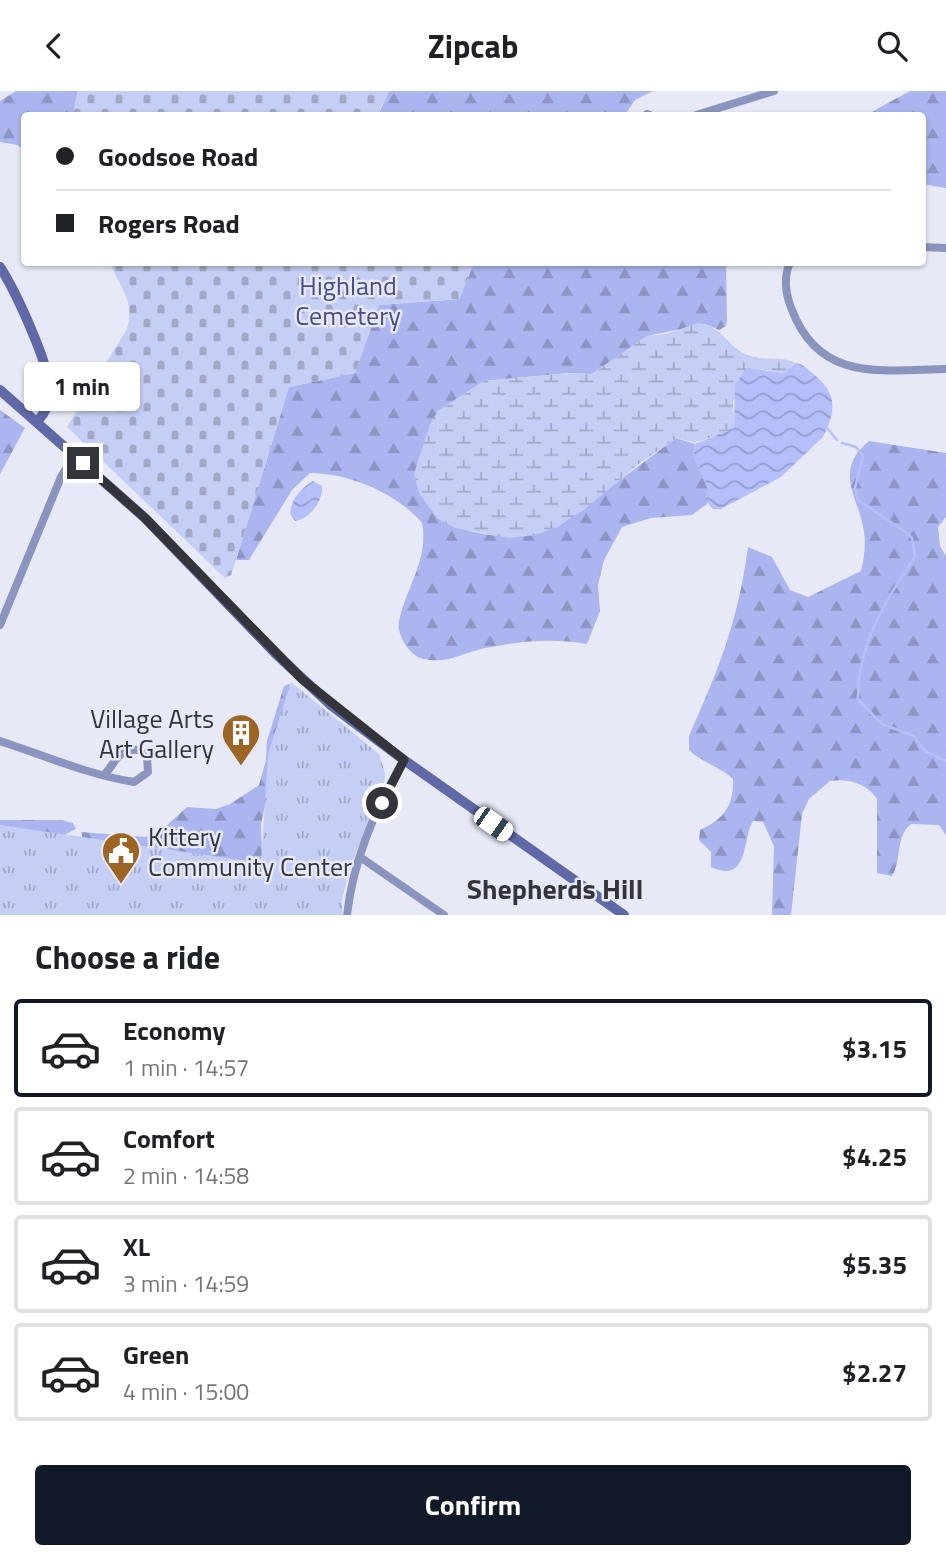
<!DOCTYPE html>
<meta charset="utf-8">
<style>
:root{--surface:#fff;--page:#f6f6f6;--text:#202124;--muted:#757577;--line:#e0e0e0;--accent:#111827}
body{margin:0;font-family:"Titillium Web",sans-serif;background:var(--page);color:var(--text);height:100vh;display:flex;flex-direction:column;font-size:26px;white-space:nowrap}
*{box-sizing:border-box;margin:0}
p{font-size:23px;color:var(--muted)}
.icon{flex:none;width:38px;height:38px;fill:none;stroke:currentColor;stroke-width:2;stroke-linecap:round;stroke-linejoin:round}
.map{position:relative;height:824px;overflow:hidden}
.side{display:flex;flex-direction:column;background:var(--surface);flex:1}
.side>*{flex:none}
.top-card{position:absolute;left:21px;top:21px;width:905px;height:154px;border-radius:7px;box-shadow:0 2px 5px #0004;display:grid;align-content:center;height:154px;padding:0 35px;background:var(--surface)}
.end{position:absolute;width:32px;height:32px;margin:-16px;border:9px solid #34353a;background:#fff;box-shadow:0 0 0 4px #fff}
.from{border-radius:50%}
.bubble{position:absolute;height:49px;border-radius:7px;background:var(--surface);box-shadow:0 2px 5px #0004;font-size:23px;font-weight:700;line-height:49px;text-align:center}
.car{position:absolute;width:21px;height:42px;margin:-21px -10px;border-radius:9px;box-shadow:0 0 5px 2px #0007;background:linear-gradient(#fff 24%,#345 0 40%,#fff 0 76%,#345 0 86%,#fff 0)}
.top-card b{display:flex;align-items:center;gap:24px;height:66px;font-size:26px}
.top-card b+b{border-top:2px solid var(--line)}
.top-card i{width:18px;height:18px;background:var(--text)}
ul{padding:0;list-style:none}
li{display:flex;align-items:center;gap:21px;height:98px;margin:0 14px 10px;padding:0 21px;border:4px solid var(--line);border-radius:7px}
li div{flex:1}
li b{display:block;font-size:26px}
li em{font-style:normal;font-weight:700}
li.current{border-color:var(--accent)}
li>.icon{width:63px;height:63px;stroke-width:1.5}
h2{padding:0 35px;font-size:32px;line-height:84px}
.cta{display:flex;gap:14px;margin-top:auto;padding:14px 35px}
.cta a{flex:1;height:80px;border-radius:7px;background:var(--accent);color:#fff;font-size:28px;font-weight:700;line-height:80px;text-align:center}
header{display:flex;justify-content:space-between;align-items:center;height:91px;padding:0 35px;background:var(--surface);font-size:32px;font-weight:700}
.map>svg:first-child{display:block}
</style>
<header><svg class="icon" aria-label="back" viewBox="0 0 24 24"><path d="M15 5l-7 7 7 7"/></svg>Zipcab<svg class="icon" aria-label="search" viewBox="0 0 24 24"><circle cx="10" cy="10" r="6"/><path d="M15 15l6 6"/></svg></header>
<div class="map">
<svg width="946" height="824" viewBox="0 0 946 824">
<defs>
<pattern id="forest-firs" width="22" height="20" patternUnits="userSpaceOnUse" patternTransform="scale(1.75)"><rect width="22" height="20" fill="#abb6f0"/><path d="M5 1l3.5 6h-7zM16 11l3.5 6h-7z" fill="#8c95c3"/></pattern>
<pattern id="wetland-marsh" width="20" height="14" patternUnits="userSpaceOnUse" patternTransform="scale(1.75)"><rect width="20" height="14" fill="#c5cef5"/><path d="M1 5h8M5 5V1M11 12h8M15 12V8" fill="none" stroke="#a1a8c7"/></pattern>
<pattern id="cemetery-stones" width="16" height="16" patternUnits="userSpaceOnUse" patternTransform="scale(1.75)"><rect width="16" height="16" fill="#c5cef5"/><path d="M2 7V4a2 2 0 0 1 4 0v3zM10 15v-3a2 2 0 0 1 4 0v3z" fill="#a1a8c7"/></pattern>
<pattern id="park-tufts" width="24" height="20" patternUnits="userSpaceOnUse" patternTransform="scale(1.75)"><rect width="24" height="20" fill="#c5cef5"/><path d="M3 7l-1-3M5 7V3M7 7l1-3M15 17l-1-3M17 17v-4M19 17l1-3" fill="none" stroke="#a1a8c7"/></pattern>
<pattern id="water-waves" width="16" height="10" patternUnits="userSpaceOnUse" patternTransform="scale(1.75)"><rect width="16" height="10" fill="#b5c0fb"/><path d="M0 5q4-4 8 0t8 0" fill="none" stroke="#949dcc"/></pattern>
</defs>
<rect width="100%" height="100%" fill="#e7eaf6"/>
<g fill="url(#forest-firs)">
<path d="M16 0H78L73 24H24V59L17 54 0 51V10Z"/>
<path d="M389 0H653L635 9 625 24H378Z"/>
<path d="M910 0H946V97L922 93V24H866Z"/>
<path d="M474 172H726L727 229 726 235 719 239 705 233 647 245 592 283 569 282 484 290 438 320 437 427C475 447 517 451 557 436L676 347 695 353 693 364 708 397 707 413 692 424 651 427 622 436 604 469 598 494 600 520 587 553C553 547 520 550 486 557 460 562 451 573 423 568 410 565 396 544 399 530 406 497 429 468 422 432 397 402 348 382 310 382L292 399 249 469H236L289 296 355 282 379 214 459 208Z"/>
<path d="M0 319 25 337 0 383Z"/>
<path d="M869 350 946 362V426L938 436 940 455 946 465V744L939 734 911 733C895 746 902 769 892 785L877 782V708C867 692 847 687 830 690L809 708 802 723 791 824H772L774 755 763 731 753 730C742 746 750 794 711 776V761L699 749 700 739C724 728 734 715 733 688 719 675 701 671 689 659V645C719 577 738 531 748 456L772 466 790 499 808 506 861 480C864 468 866 454 864 441 859 405 832 381 869 350Z"/>
<path d="M289 593 291 594 261 733 262 764 258 775 83 748 81 741 146 746 165 736 187 716 216 718 230 713 259 694 266 669 267 650 284 595Z"/>
<path d="M0 729H61L73 732 76 738 58 747 0 824Z"/>
</g>
<path fill="url(#wetland-marsh)" d="M698 232C725 236 727 257 748 264 764 271 780 264 796 272L784 282 761 278 733 310 734 337C730 340 696 352 693 351 687 350 683 348 676 347L636 375 585 418 557 436 535 444 509 447 455 437 437 427 419 402 414 383 430 333 438 320 484 290 569 282 592 283 647 245 666 243Z"/>
<g fill="url(#cemetery-stones)">
<path d="M78 0H389L377 24H73Z"/>
<path d="M110 172H474L459 208 379 214 355 282 289 296 236 469 231 484 225 487 67 336 127 238C135 209 120 197 110 172Z"/>
</g>
<path fill="url(#park-tufts)" d="M291 591 379 663 385 682 384 693 349 779 342 809V824H0V734L261 772 268 663Z"/>
<g fill="url(#water-waves)">
<path d="M796 272C804 274 805 276 811 281 836 301 838 316 823 346L781 386 721 418H713L705 409 708 397 693 364 695 353 734 337 735 294 746 277 784 282Z"/>
<path d="M313 390 322 395C323 410 310 428 295 430L290 423C291 408 301 397 313 390Z"/>
</g>
<g fill="none" stroke-linecap="round" stroke-linejoin="round">
<g stroke="#b5c0fb" stroke-width="2.5">
<path d="M828 338 837 349"/>
<path d="M842 352 856 356 863 365 855 397 858 409 907 442 912 447 915 466C886 508 857 555 858 609L882 633 914 645 925 660 946 670"/>
</g>
<g stroke="#8b94be" stroke-width="8">
<path d="M647 23 650 24"/>
<path d="M696 24 774 0"/>
<path d="M922 156 946 157"/>
<path d="M790 172C783 186 786 205 792 219 820 292 882 279 946 278"/>
<path d="M0 534 61 386 74 364"/>
<path d="M0 650C43 664 89 684 134 691L148 681 147 666 139 659C119 656 116 671 105 683"/>
<path d="M360 766 444 824"/>
<path d="M347 824C353 770 376 716 404 669"/>
</g>
<g stroke="#5f69a7" stroke-width="10">
<path d="M0 176C15 199 51 276 50 302 50 314 44 323 37 331"/>
<path d="M0 299 145 427 276 563 332 615 404 669 624 824"/>
</g>
</g>
<g fill="none" stroke-linecap="round" stroke-linejoin="round">
<path stroke="#34353a" stroke-width="9" d="M83 372 145 427 302 588 404 669 382 712"/>
</g>
<defs>
<g id="building-pin" transform="scale(2.0125)"><path d="M0 17L-7.5 6A9.5 9.5 0 1 1 7.5 6Z" fill="#9e6422" stroke="#e7eaf6"/><path d="M-4-6H4V6H1V3H-1V6H-4ZM-2.5-4.3h1.7v1.8h-1.7ZM.8-4.3h1.7v1.8H.8ZM-2.5-1h1.7V.8h-1.7ZM.8-1h1.7V.8H.8Z" fill="#fff"/></g>
<g id="civic-pin" transform="scale(2.0125)"><path d="M0 17L-7.5 6A9.5 9.5 0 1 1 7.5 6Z" fill="#9e6422" stroke="#e7eaf6"/><path d="M-.6-6.5H3V-4.5H.6V-3L4-1V1h2V6H-6V1h2V-1L-.6-3ZM-1.2 2.5V6h2.4V2.5Z" fill="#fff"/></g>
</defs>
<g fill-rule="evenodd">
<use href="#building-pin" x="241" y="642"/>
<use href="#civic-pin" x="121" y="760"/>
</g>
<g text-anchor="middle" dominant-baseline="central" stroke-width="5" stroke-linejoin="round" paint-order="stroke">
<g font-size="26" fill="#444c92" stroke="#e7eaf6">
<text x="348" y="194">Highland<tspan x="348" dy="30">Cemetery</tspan></text>
</g>
<g font-size="26" fill="#34353a" stroke="#e7eaf6" text-anchor="end">
<text x="214" y="627">Village Arts<tspan x="214" dy="30">Art Gallery</tspan></text>
<text x="148" y="745" text-anchor="start">Kittery<tspan x="148" dy="30">Community Center</tspan></text>
</g>
<g font-size="28" font-weight="bold" fill="#34353a" stroke="#e7eaf6">
<text x="555" y="797">Shepherds Hill</text>
</g>
</g>
</svg>
<i class="end from" style="left:382px;top:712px"></i>
<i class="end" style="left:83px;top:372px"></i>
<div class="bubble" style="left:24px;top:271px;width:116px">1 min</div>
<i class="car" style="left:493px;top:733px;rotate:125deg"></i>
<div class="top-card">
<b><i class="from"></i>Goodsoe Road</b>
<b><i></i>Rogers Road</b>
</div>
</div>
<section class="side">
<h2>Choose a ride</h2>
<ul>
<li class="current"><svg class="icon" aria-label="car" viewBox="0 0 24 24"><path d="M5 17H2v-5l4-1 3-4h7l3 4 3 1v5h-3M9 17h6M6 11h13"/><circle cx="7" cy="17" r="2"/><circle cx="17" cy="17" r="2"/></svg><div><b>Economy</b><p>1 min · 14:57</p></div><em>$3.15</em></li>
<li><svg class="icon" aria-label="car" viewBox="0 0 24 24"><path d="M5 17H2v-5l4-1 3-4h7l3 4 3 1v5h-3M9 17h6M6 11h13"/><circle cx="7" cy="17" r="2"/><circle cx="17" cy="17" r="2"/></svg><div><b>Comfort</b><p>2 min · 14:58</p></div><em>$4.25</em></li>
<li><svg class="icon" aria-label="car" viewBox="0 0 24 24"><path d="M5 17H2v-5l4-1 3-4h7l3 4 3 1v5h-3M9 17h6M6 11h13"/><circle cx="7" cy="17" r="2"/><circle cx="17" cy="17" r="2"/></svg><div><b>XL</b><p>3 min · 14:59</p></div><em>$5.35</em></li>
<li><svg class="icon" aria-label="car" viewBox="0 0 24 24"><path d="M5 17H2v-5l4-1 3-4h7l3 4 3 1v5h-3M9 17h6M6 11h13"/><circle cx="7" cy="17" r="2"/><circle cx="17" cy="17" r="2"/></svg><div><b>Green</b><p>4 min · 15:00</p></div><em>$2.27</em></li>
</ul>
<div class="cta"><a>Confirm</a></div>
</section>
